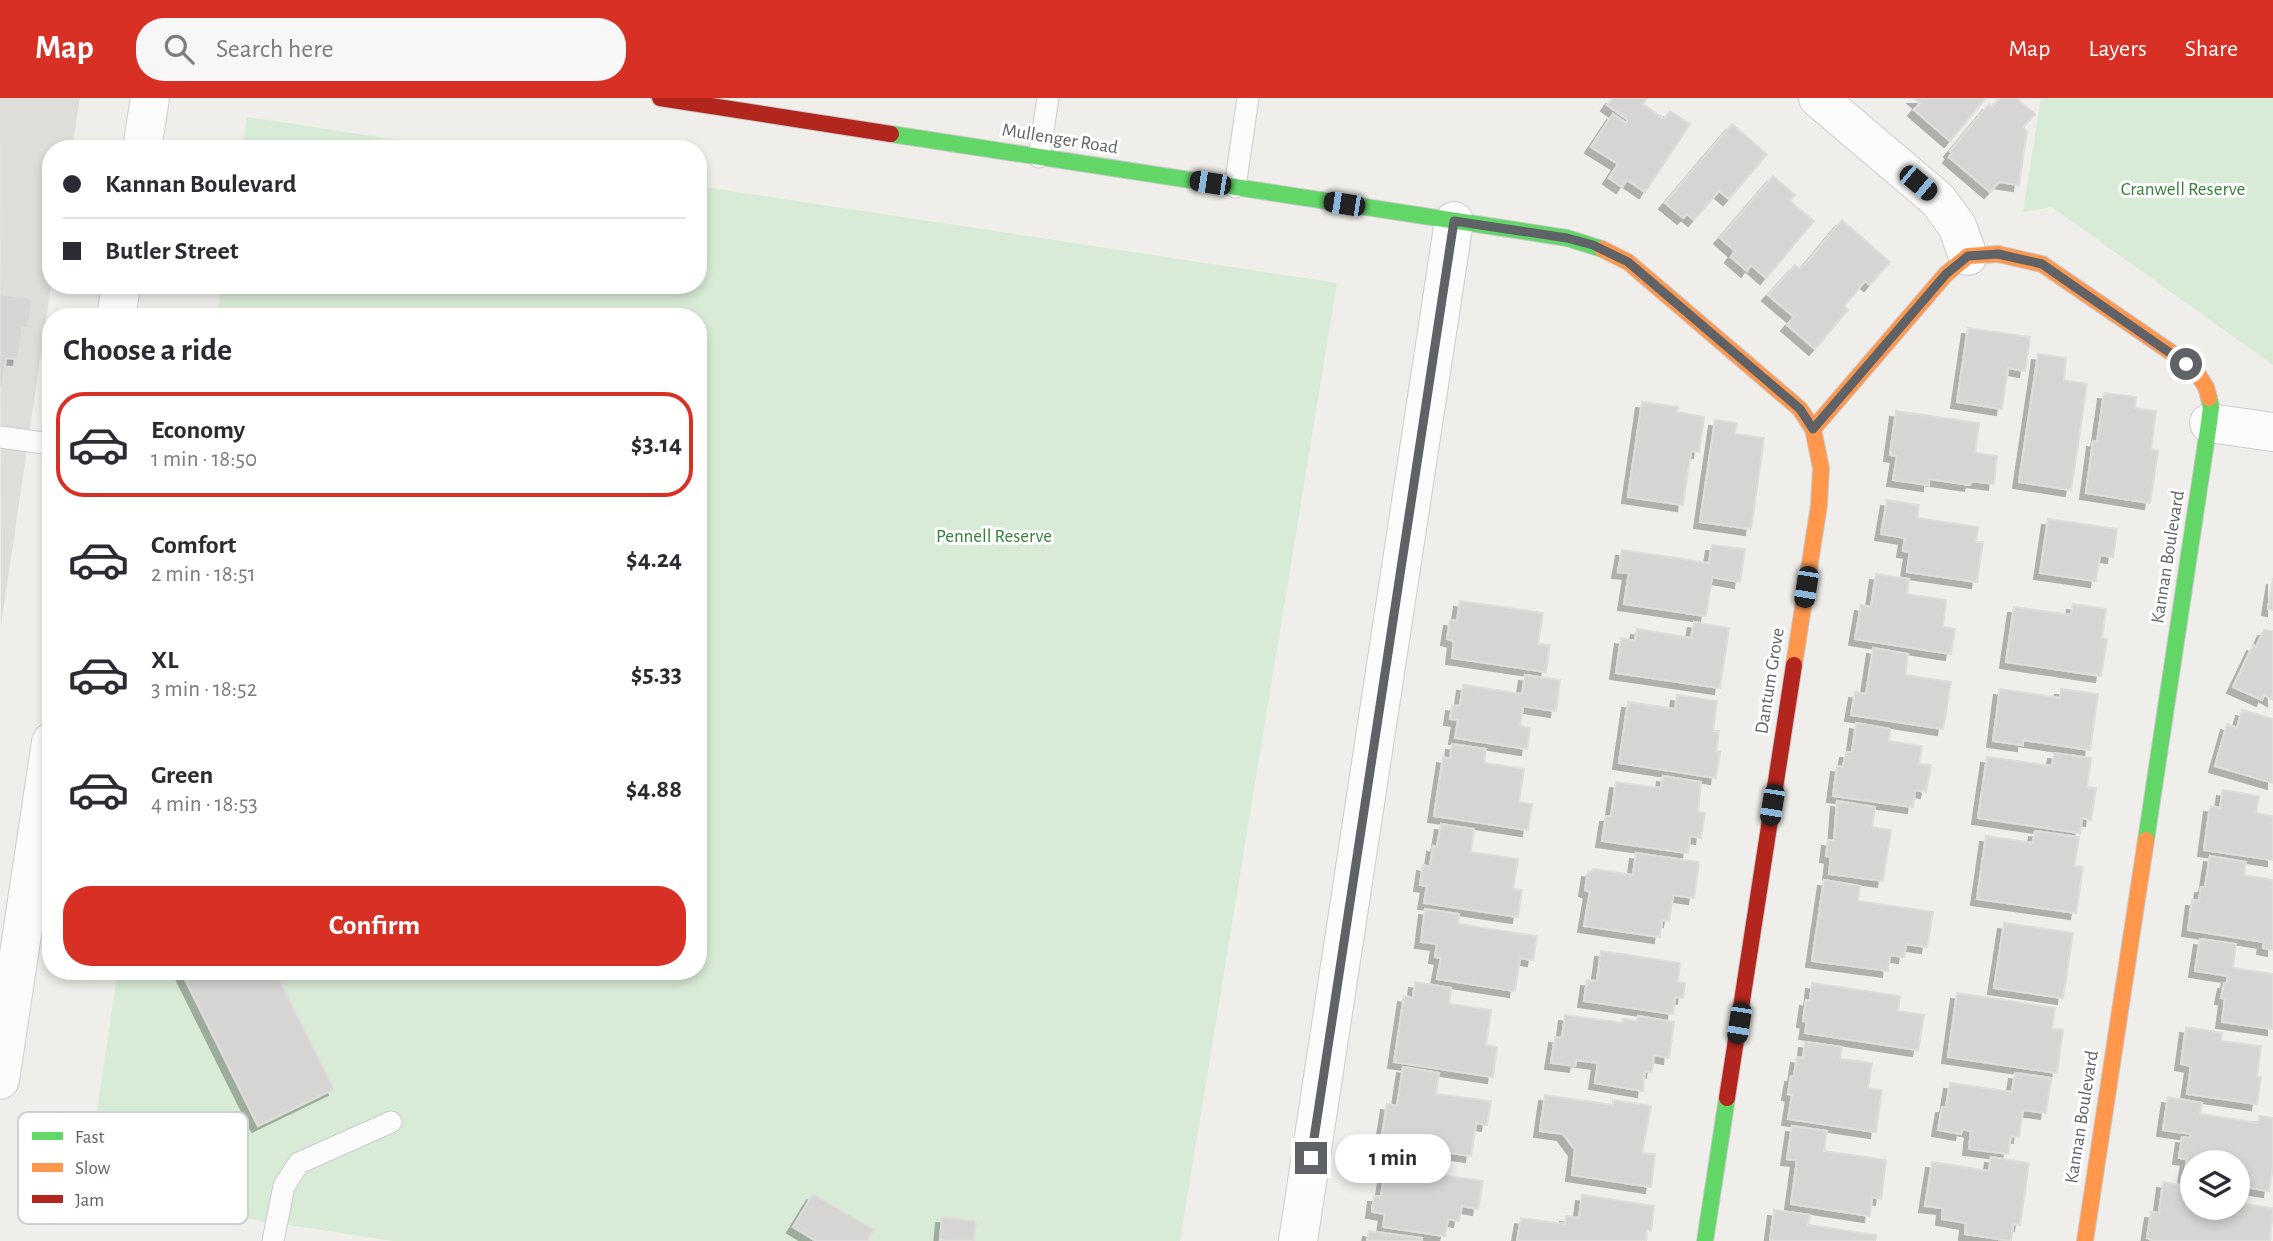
<!DOCTYPE html>
<meta charset="utf-8">
<style>
:root{--surface:#fff;--page:#f7f7f7;--text:#2b2b33;--muted:#7c7c81;--line:#e1e1e2;--accent:#d93025}
body{margin:0;font-family:"Alegreya Sans",sans-serif;background:var(--page);color:var(--text);height:100vh;display:flex;flex-direction:column;font-size:26px;white-space:nowrap}
*{box-sizing:border-box;margin:0}
p{font-size:23px;color:var(--muted)}
.icon{flex:none;width:38px;height:38px;fill:none;stroke:currentColor;stroke-width:2;stroke-linecap:round;stroke-linejoin:round}
.map{position:relative;flex:1;overflow:hidden}
.side{position:absolute;left:42px;top:210px;width:665px;height:672px;display:flex;flex-direction:column;background:var(--surface);border-radius:28px;box-shadow:0 4px 10px #0003}
.side>*{flex:none}
.guide{position:absolute;left:42px;top:42px;width:665px;height:154px;border-radius:28px;box-shadow:0 4px 10px #0003;display:grid;align-content:center;height:154px;padding:0 21px;background:var(--surface)}
.tools{position:absolute;left:2180px;top:1052px;display:grid;gap:14px}
.tools a{display:grid;place-items:center;width:70px;height:70px;border-radius:50%;background:var(--surface);box-shadow:0 4px 10px #0003;font-size:35px}
.end{position:absolute;width:32px;height:32px;margin:-16px;border:9px solid #5f6368;background:#fff;box-shadow:0 0 0 4px #fff}
.from{border-radius:50%}
.bubble{position:absolute;height:49px;border-radius:24px;background:var(--surface);box-shadow:0 4px 10px #0003;font-size:23px;font-weight:700;line-height:49px;text-align:center}
.car{position:absolute;width:21px;height:42px;margin:-21px -10px;border-radius:9px;box-shadow:0 0 5px 2px #0007;background:linear-gradient(#222 24%,#8ab4d8 0 40%,#222 0 76%,#8ab4d8 0 86%,#222 0)}
.guide b{display:flex;align-items:center;gap:24px;height:66px;font-size:26px}
.guide b+b{border-top:2px solid var(--line)}
.guide i{width:18px;height:18px;background:var(--text)}
ul{padding:0;list-style:none}
li{display:flex;align-items:center;gap:21px;height:105px;margin:0 14px 10px;padding:0 7px;border:4px solid transparent;border-radius:28px}
li div{flex:1}
li b{display:block;font-size:26px}
li em{font-style:normal;font-weight:700}
li.selected{border-color:var(--accent)}
li>.icon{width:63px;height:63px;stroke-width:1.5}
h2{padding:0 21px;font-size:32px;line-height:84px}
.button{display:flex;gap:14px;margin-top:auto;padding:14px 21px}
.button a{flex:1;height:80px;border-radius:28px;background:var(--accent);color:#fff;font-size:28px;font-weight:700;line-height:80px;text-align:center}
header{display:flex;align-items:center;gap:42px;box-sizing:border-box;height:98px;padding:0 35px;background:var(--accent);color:#fff}
header strong{font-size:33px}
nav{display:flex;gap:38px;margin-inline-start:auto;font-size:24px}
.search{width:490px;height:63px;background:var(--page);display:flex;align-items:center;gap:18px;box-sizing:border-box;padding:0 24px;border-radius:28px;color:var(--muted);font-size:26px}
.map>svg:first-child{display:block}
</style>
<header>
<strong>Map</strong>
<div class="search"><svg class="icon" aria-label="search" viewBox="0 0 24 24"><circle cx="10" cy="10" r="6"/><path d="M15 15l6 6"/></svg>Search here</div>
<nav><a>Map</a><a>Layers</a><a>Share</a></nav>
</header>
<div class="map">
<svg width="2273" height="1143" viewBox="0 0 2273 1143">
<defs>
<filter id="shadow"><feDropShadow dx="-6" dy="6" stdDeviation="0" flood-color="#0004"/></filter>
</defs>
<rect width="100%" height="100%" fill="#efeeea"/>
<path fill="#dfddda" d="M0 0H80L72 51H51V187L1 528Z"/>
<g fill="#d8ebd6">
<path d="M2041 0H2273V267L2052 109 2023 114Z"/>
<path d="M247 19 457 51H242Z"/>
<path d="M698 88 1337 185 1180 1143H393L104 1099 88 1070 118 873H698V219H217L221 187H698Z"/>
</g>
<g fill="#d6d5d3" stroke="#deddd9" stroke-width="2" filter="url(#shadow)">
<path d="M1612 0H1647L1643 6 1664 21 1670 13 1690 26 1645 94 1627 82 1622 89 1609 80 1618 66 1591 49 1613 16 1626 25 1628 22 1607 7Z"/>
<path d="M1914 0H1986L1950 43 1914 12 1920 5Z"/>
<path d="M2000 0H2016L2035 16 2023 29 2027 33 2019 87 1999 84 1990 94 1949 59 1952 55 1950 53 1989 6 1992 9Z"/>
<path d="M1732 26 1767 56 1729 101 1719 93 1694 122 1687 116 1683 120 1665 105Z"/>
<path d="M1773 78 1795 97 1790 103 1814 123 1766 180 1751 167 1747 173 1731 159 1735 153 1720 140Z"/>
<path d="M1842 122 1890 164 1870 187 1865 183 1844 208 1848 212 1815 251 1787 227 1794 219 1768 197 1795 167 1801 171Z"/>
<path d="M0 196 33 201 28 230H23L18 261 6 260 2 287H0Z"/>
<path d="M1968 230 2030 239 2025 273 2008 270 2002 311 1957 304Z"/>
<path d="M2038 256 2066 260 2064 282 2087 286 2071 392 2019 384Z"/>
<path d="M2104 295 2136 299 2135 310 2156 313 2151 351 2158 353 2150 405 2086 395 2093 343 2097 344Z"/>
<path d="M1642 304 1678 309 1677 314 1704 319 1699 354 1691 353 1683 407 1628 399Z"/>
<path d="M1896 313 1979 325 1975 355 1997 358 1994 386 1971 383 1970 387 1929 381V387L1893 382 1897 358 1890 357Z"/>
<path d="M1715 322 1737 325 1735 336 1764 340 1751 431 1700 424Z"/>
<path d="M1887 402 1919 407 1917 420 1978 429 1976 444H1983L1977 484 1907 474 1910 454 1903 453 1905 440 1881 436Z"/>
<path d="M2048 421 2117 431 2113 459 2100 457 2096 483 2040 475Z"/>
<path d="M1712 447 1745 451 1740 484 1712 479 1706 518 1624 506 1629 475 1618 474 1622 452 1709 465Z"/>
<path d="M1876 476 1909 481 1907 496 1946 502 1943 529 1955 531 1951 556 1855 541 1861 507 1871 509Z"/>
<path d="M2273 480V512L2268 511Z"/>
<path d="M1460 503 1543 515 1538 546 1550 547 1546 574 1452 560 1454 543 1447 541 1450 522 1457 523Z"/>
<path d="M2073 506 2106 511 2102 540 2107 541 2101 578 2006 564 2014 509 2071 517Z"/>
<path d="M1694 524 1729 530 1720 590 1616 575 1621 540 1635 543 1637 531 1691 540Z"/>
<path d="M2264 532 2273 533V602L2264 597 2262 602 2233 589 2253 547 2256 549Z"/>
<path d="M1873 550 1908 556 1905 577 1951 584 1943 631 1851 617 1855 594 1866 596Z"/>
<path d="M1525 577 1560 582 1556 613 1523 608 1520 628 1530 630 1527 651 1455 640 1458 622 1450 621 1452 607 1460 608 1463 587 1522 596Z"/>
<path d="M2000 591 2060 600 2061 591 2098 596 2090 652 2023 642V647L1993 643Z"/>
<path d="M1677 597 1717 603 1713 633H1719L1716 653 1720 654 1716 680 1619 665 1628 604 1675 611Z"/>
<path d="M2242 612 2273 621V685L2215 668 2227 626 2237 630Z"/>
<path d="M1856 625 1890 631 1889 643 1922 648 1919 666 1931 667 1926 694 1915 692 1913 709 1833 698 1837 668 1843 669 1846 654H1852Z"/>
<path d="M1452 646 1486 651 1484 665 1524 671 1519 704 1532 706 1528 732 1434 718 1443 659 1450 661Z"/>
<path d="M2054 655 2091 660 2087 689 2096 690 2091 722 2082 720 2080 735 1978 720 1987 659 2052 668Z"/>
<path d="M1663 678 1701 684 1698 714 1705 715 1701 740 1690 738 1688 755 1602 743 1606 718H1611L1616 684 1661 690Z"/>
<path d="M2223 692 2259 698 2256 715 2273 718V762L2204 752 2210 708 2220 710Z"/>
<path d="M1837 703 1875 709 1872 729 1891 732 1883 783 1829 776 1831 759 1826 758 1828 742 1834 743Z"/>
<path d="M1441 726 1474 731 1471 754 1518 761 1513 791 1522 792 1518 819 1424 805 1427 788 1420 787 1423 767 1430 769 1433 748 1437 749Z"/>
<path d="M2035 733 2079 739 2074 768 2083 769 2076 815 1977 801 1986 738 2033 745Z"/>
<path d="M1636 755 1699 764 1694 800 1673 797 1669 823 1662 822 1660 839 1584 828 1590 794 1585 792 1588 773 1592 774 1593 771 1633 777Z"/>
<path d="M2210 758 2246 764 2244 777 2273 782V852L2263 850 2264 844 2188 832 2192 802 2199 803 2201 789H2205Z"/>
<path d="M1824 782 1860 788 1858 803 1933 814 1927 849 1906 846 1904 859 1890 857 1888 873 1812 863Z"/>
<path d="M1425 811 1459 816 1458 826 1537 838 1533 862 1520 860 1515 893 1437 881 1441 860 1435 859 1437 846 1421 844Z"/>
<path d="M2004 825 2073 835 2063 900 1994 890Z"/>
<path d="M2200 841 2236 846 2233 870 2273 876V931L2222 924 2225 901 2221 900 2224 885H2227L2228 878 2195 873Z"/>
<path d="M1601 853 1680 865 1678 884 1685 885 1683 900 1675 899 1673 916 1584 903 1587 882 1597 883Z"/>
<path d="M181 873H275L334 991 258 1028Z"/>
<path d="M1415 884 1451 890 1449 906 1491 912 1486 947 1497 949 1493 979 1394 964 1404 898 1413 900Z"/>
<path d="M1812 885 1900 898 1898 913 1924 917 1918 952 1805 935 1807 924 1803 923 1806 902 1810 903Z"/>
<path d="M1957 895 2055 910 2052 931 2063 932 2057 975 1948 959Z"/>
<path d="M1565 917 1623 925V921L1637 923 1638 918 1674 924 1669 960 1654 957 1652 974 1645 973 1643 993 1595 985 1598 965 1576 962 1575 968 1551 965 1555 939 1562 940Z"/>
<path d="M2186 929 2222 935 2221 943 2261 948 2257 978 2261 979 2257 1006 2187 996 2191 968 2181 966Z"/>
<path d="M1805 944 1842 949 1840 961 1872 965 1868 990 1882 992 1876 1034 1788 1021 1792 997 1788 996 1791 978H1794L1797 959 1803 960Z"/>
<path d="M1403 969 1439 975 1436 996 1491 1003 1487 1027 1476 1025 1471 1058 1381 1044 1387 1006 1397 1008Z"/>
<path d="M2015 975 2051 980 2046 1015 2023 1012 2019 1039 2011 1038 2008 1056 1969 1051 1971 1033 1962 1031 1961 1036 1938 1032 1942 1009H1946L1950 985 2012 994Z"/>
<path d="M1545 997 1613 1007V1002L1651 1008 1642 1055 1655 1056 1651 1089 1572 1077 1575 1052 1563 1036 1540 1033Z"/>
<path d="M2168 999 2202 1005 2200 1016 2258 1025 2259 1018 2273 1020V1069L2269 1093 2238 1088V1064H2193V1082L2184 1080 2187 1061 2179 1060 2182 1039 2190 1040 2191 1036 2163 1032Z"/>
<path d="M1792 1028 1827 1033 1824 1053 1886 1062 1881 1101 1872 1099 1870 1118 1791 1106 1797 1062 1787 1061Z"/>
<path d="M1388 1054 1424 1059 1422 1074 1483 1083 1478 1111 1462 1108 1459 1123 1448 1121 1445 1138 1383 1129 1385 1116 1372 1114 1374 1098H1381Z"/>
<path d="M1991 1059 2029 1065 2020 1127 2013 1126 2011 1143 1965 1136 1966 1125 1942 1121 1943 1110 1925 1108 1932 1064 1989 1073Z"/>
<path d="M2163 1084 2193 1089V1110H2238V1105L2273 1110 2270 1143H2154L2147 1140 2151 1114 2159 1115Z"/>
<path d="M813 1096 874 1132 867 1143H816L793 1129Z"/>
<path d="M1582 1097 1654 1108 1651 1133 1647 1132 1646 1143H1517L1521 1120 1565 1126 1566 1118 1579 1120Z"/>
<path d="M1774 1112 1810 1117 1808 1127 1876 1137 1875 1143H1770Z"/>
<path d="M942 1119 976 1123 974 1143 940 1142Z"/>
<path d="M1369 1133 1422 1140 1421 1143H1367Z"/>
</g>
<g fill="none" stroke-linecap="round" stroke-linejoin="round">
<g stroke="#cbcccc" stroke-width="23">
<g id="lane">
<path d="M1039 59 1048 0"/>
<path d="M1235 89 1248 0"/>
<path d="M0 339 51 346"/>
<path d="M273 1143 284 1088 299 1065 391 1024"/>
</g>
</g>
<g stroke="#cbcccc" stroke-width="40">
<g id="street">
<path d="M1818 0 1938 102 1957 128 1968 158"/>
<path d="M142 51 150 0"/>
<path d="M116 219 121 187"/>
<path d="M2209 325 2273 334"/>
<path d="M0 982 51 644"/>
<path d="M1298 1143 1454 123"/>
</g>
</g>
<g stroke="#cacacb" stroke-width="18">
<g id="fast">
<path d="M891 36 1567 140 1602 151"/>
<path d="M2146 742 2209 325 2211 309 2209 300"/>
<path d="M1705 1143 1727 1000"/>
</g>
</g>
<g stroke="#cacacb" stroke-width="18">
<g id="slow">
<path d="M1602 151 1628 164 1800 311 1813 331 1821 370 1819 407 1794 567"/>
<path d="M1813 331 1946 176 1968 158 1998 156 2042 166 2175 257 2197 275 2206 289 2209 300"/>
<path d="M2085 1143 2146 742"/>
</g>
</g>
<g stroke="#cacacb" stroke-width="18">
<g id="jam">
<path d="M660 0 891 36"/>
<path d="M1727 1000 1794 567"/>
</g>
</g>
<use href="#lane" stroke="#fdfcfc" stroke-width="21"/>
<use href="#street" stroke="#fdfcfc" stroke-width="38"/>
<use href="#fast" stroke="#63d668" stroke-width="16"/>
<use href="#slow" stroke="#ff974d" stroke-width="16"/>
<use href="#jam" stroke="#b3261e" stroke-width="16"/>
</g>
<g fill="none" stroke-linecap="round" stroke-linejoin="round">
<path stroke="#5f6368" stroke-width="9" d="M1311 1060 1454 123 1567 140 1593 147 1628 164 1800 311 1813 331 1946 176 1968 158 1998 156 2042 166 2186 266"/>
</g>
<g text-anchor="middle" dominant-baseline="central" stroke-width="6" stroke-linejoin="round" paint-order="stroke">
<g font-size="19" fill="#5f6368" stroke="#fff">
<text transform="translate(1060 41) rotate(9)">Mullenger Road</text>
<text transform="translate(2168 459) rotate(-81)">Kannan Boulevard</text>
<text transform="translate(1770 583) rotate(-81)">Dantum Grove</text>
<text transform="translate(2082 1019) rotate(-81)">Kannan Boulevard</text>
</g>
<g font-size="19" fill="#348238" stroke="#fff">
<text x="2183" y="91">Cranwell Reserve</text>
<text x="994" y="438">Pennell Reserve</text>
</g>
</g>
<rect x="18" y="1014" width="230" height="112" rx="10" fill="#fff" stroke="#cfd0d2" stroke-width="2"/>
<rect x="32" y="1034" width="31" height="8" fill="#63d668"/>
<rect x="32" y="1065" width="31" height="9" fill="#ff974d"/>
<rect x="32" y="1097" width="31" height="8" fill="#b3261e"/>
<g font-size="19" fill="#5f6368">
<text x="75" y="1045">Fast</text>
<text x="75" y="1076">Slow</text>
<text x="75" y="1108">Jam</text>
</g>
</svg>
<div class="tools">
<a><svg class="icon" aria-label="layers" viewBox="0 0 24 24"><path d="M12 4l9 5-9 5-9-5zM3 14l9 5 9-5"/></svg></a>
</div>
<i class="end from" style="left:2186px;top:266px"></i>
<i class="end" style="left:1311px;top:1060px"></i>
<div class="bubble" style="left:1335px;top:1036px;width:116px">1 min</div>
<i class="car" style="left:1210px;top:85px;rotate:279deg"></i>
<i class="car" style="left:1918px;top:85px;rotate:130deg"></i>
<i class="car" style="left:1344px;top:106px;rotate:279deg"></i>
<i class="car" style="left:1806px;top:489px;rotate:189deg"></i>
<i class="car" style="left:1772px;top:707px;rotate:189deg"></i>
<i class="car" style="left:1739px;top:925px;rotate:189deg"></i>
<div class="guide">
<b><i class="from"></i>Kannan Boulevard</b>
<b><i></i>Butler Street</b>
</div>
<section class="side">
<h2>Choose a ride</h2>
<ul>
<li class="selected"><svg class="icon" aria-label="car" viewBox="0 0 24 24"><path d="M5 17H2v-5l4-1 3-4h7l3 4 3 1v5h-3M9 17h6M6 11h13"/><circle cx="7" cy="17" r="2"/><circle cx="17" cy="17" r="2"/></svg><div><b>Economy</b><p>1 min · 18:50</p></div><em>$3.14</em></li>
<li><svg class="icon" aria-label="car" viewBox="0 0 24 24"><path d="M5 17H2v-5l4-1 3-4h7l3 4 3 1v5h-3M9 17h6M6 11h13"/><circle cx="7" cy="17" r="2"/><circle cx="17" cy="17" r="2"/></svg><div><b>Comfort</b><p>2 min · 18:51</p></div><em>$4.24</em></li>
<li><svg class="icon" aria-label="car" viewBox="0 0 24 24"><path d="M5 17H2v-5l4-1 3-4h7l3 4 3 1v5h-3M9 17h6M6 11h13"/><circle cx="7" cy="17" r="2"/><circle cx="17" cy="17" r="2"/></svg><div><b>XL</b><p>3 min · 18:52</p></div><em>$5.33</em></li>
<li><svg class="icon" aria-label="car" viewBox="0 0 24 24"><path d="M5 17H2v-5l4-1 3-4h7l3 4 3 1v5h-3M9 17h6M6 11h13"/><circle cx="7" cy="17" r="2"/><circle cx="17" cy="17" r="2"/></svg><div><b>Green</b><p>4 min · 18:53</p></div><em>$4.88</em></li>
</ul>
<div class="button"><a>Confirm</a></div>
</section>
</div>
